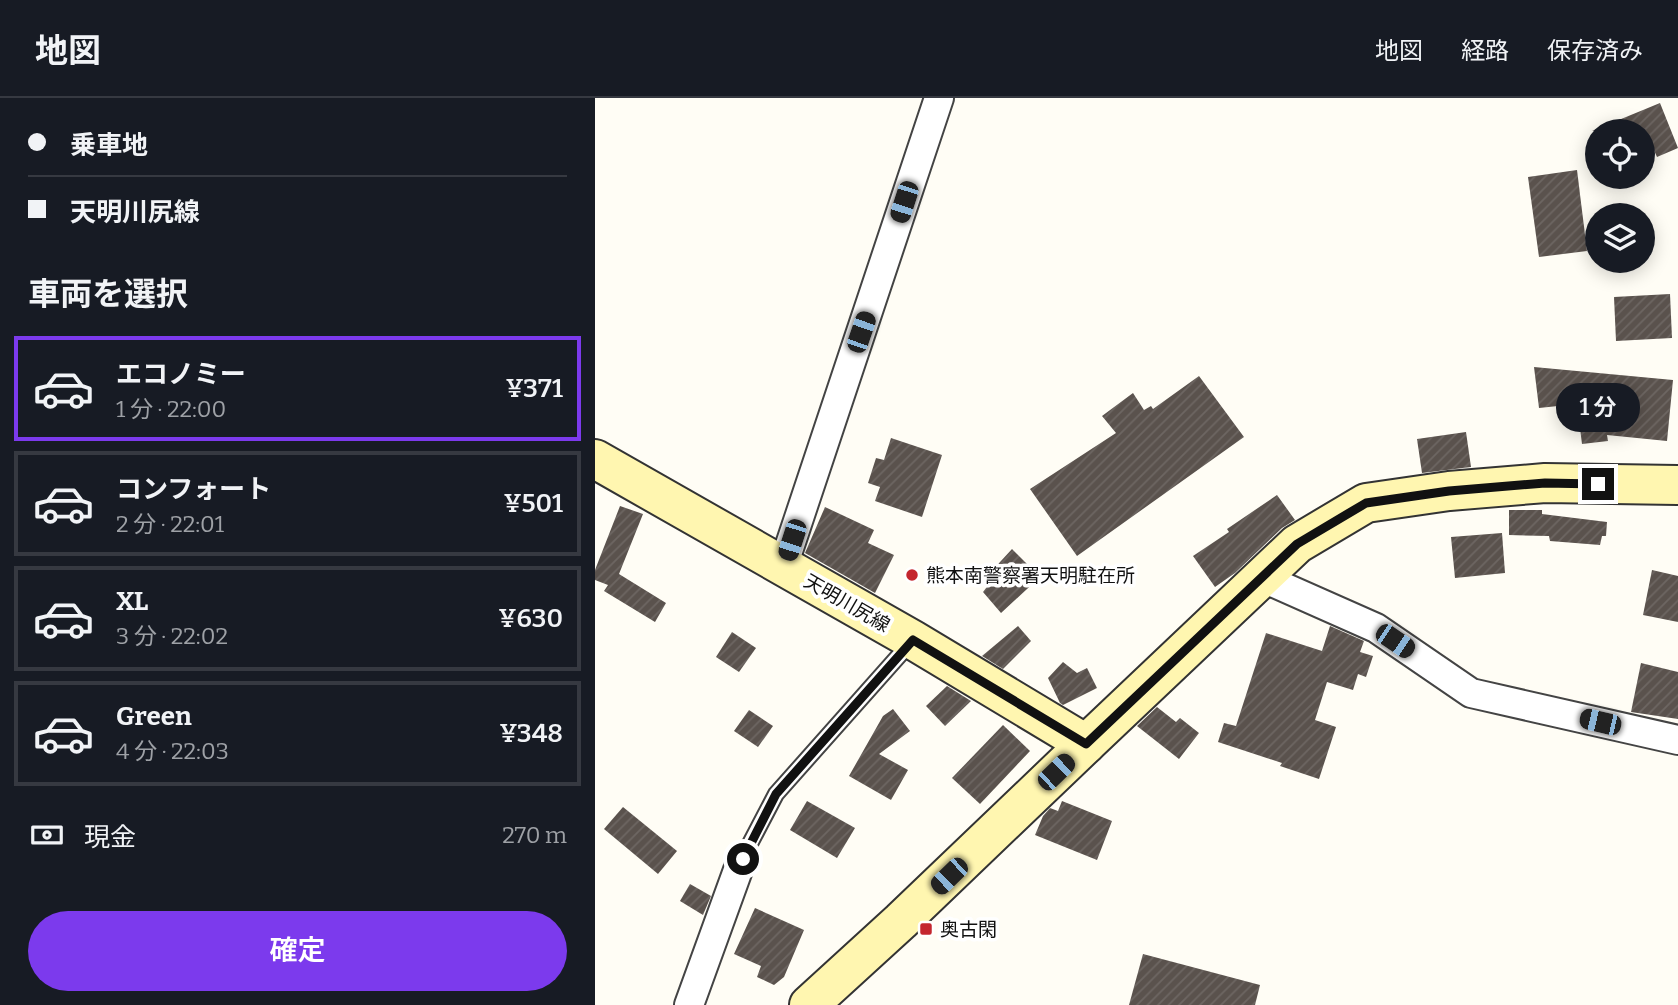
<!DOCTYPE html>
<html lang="ja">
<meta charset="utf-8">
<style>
:root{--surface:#171b24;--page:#20242c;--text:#f1f3f6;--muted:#9ea1a6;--line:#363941;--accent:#7c3aed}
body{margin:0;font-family:Bitter,"Noto Sans JP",serif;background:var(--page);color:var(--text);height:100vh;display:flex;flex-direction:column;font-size:26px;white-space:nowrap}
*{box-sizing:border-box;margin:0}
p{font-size:23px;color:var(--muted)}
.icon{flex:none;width:38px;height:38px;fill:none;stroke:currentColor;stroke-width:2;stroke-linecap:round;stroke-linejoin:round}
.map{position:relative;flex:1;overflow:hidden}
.side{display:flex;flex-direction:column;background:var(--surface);width:595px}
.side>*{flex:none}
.top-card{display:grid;align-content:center;height:154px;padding:0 28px;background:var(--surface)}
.controls{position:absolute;left:990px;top:21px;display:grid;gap:14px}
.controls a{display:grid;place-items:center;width:70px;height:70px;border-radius:50%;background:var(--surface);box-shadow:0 4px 18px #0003;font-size:35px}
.end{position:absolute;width:32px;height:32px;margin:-16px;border:9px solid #111;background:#fff;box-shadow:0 0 0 4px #fff}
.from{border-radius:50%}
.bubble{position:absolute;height:49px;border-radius:24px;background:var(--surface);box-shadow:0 4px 18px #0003;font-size:23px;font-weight:600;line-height:49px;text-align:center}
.car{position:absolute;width:21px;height:42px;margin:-21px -10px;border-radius:9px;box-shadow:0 0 5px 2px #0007;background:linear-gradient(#222 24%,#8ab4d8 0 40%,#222 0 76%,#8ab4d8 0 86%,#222 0)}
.top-card b{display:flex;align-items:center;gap:24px;height:66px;font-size:26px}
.top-card b+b{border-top:2px solid var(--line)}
.top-card i{width:18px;height:18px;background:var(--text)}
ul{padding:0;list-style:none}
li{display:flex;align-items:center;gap:21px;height:105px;margin:0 14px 10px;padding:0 14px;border:4px solid var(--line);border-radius:0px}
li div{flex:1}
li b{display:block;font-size:26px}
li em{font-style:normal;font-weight:600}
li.current{border-color:var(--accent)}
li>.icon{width:63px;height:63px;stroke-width:1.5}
h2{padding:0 28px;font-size:32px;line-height:84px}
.pay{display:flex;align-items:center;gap:18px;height:77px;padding:0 28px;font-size:26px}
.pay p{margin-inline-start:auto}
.action{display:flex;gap:14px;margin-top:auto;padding:14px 28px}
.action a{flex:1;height:80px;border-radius:42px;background:var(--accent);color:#fff;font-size:28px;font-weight:600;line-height:80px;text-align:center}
header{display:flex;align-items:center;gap:42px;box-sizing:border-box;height:98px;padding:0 35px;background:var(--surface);border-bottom:2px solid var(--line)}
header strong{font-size:33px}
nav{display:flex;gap:38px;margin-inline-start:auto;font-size:24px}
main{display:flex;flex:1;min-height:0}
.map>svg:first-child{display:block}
</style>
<header>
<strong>地図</strong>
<nav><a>地図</a><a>経路</a><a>保存済み</a></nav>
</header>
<main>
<section class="side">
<div class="top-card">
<b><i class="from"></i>乗車地</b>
<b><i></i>天明川尻線</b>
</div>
<h2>車両を選択</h2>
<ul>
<li class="current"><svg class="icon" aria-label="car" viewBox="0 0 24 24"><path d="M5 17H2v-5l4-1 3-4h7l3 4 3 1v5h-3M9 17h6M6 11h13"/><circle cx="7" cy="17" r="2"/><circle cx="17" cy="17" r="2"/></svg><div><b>エコノミー</b><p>1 分 · 22:00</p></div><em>¥371</em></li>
<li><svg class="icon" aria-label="car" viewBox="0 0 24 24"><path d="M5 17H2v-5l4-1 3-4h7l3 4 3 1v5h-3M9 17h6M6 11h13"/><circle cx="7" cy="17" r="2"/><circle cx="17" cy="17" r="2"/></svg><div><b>コンフォート</b><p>2 分 · 22:01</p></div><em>¥501</em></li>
<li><svg class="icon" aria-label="car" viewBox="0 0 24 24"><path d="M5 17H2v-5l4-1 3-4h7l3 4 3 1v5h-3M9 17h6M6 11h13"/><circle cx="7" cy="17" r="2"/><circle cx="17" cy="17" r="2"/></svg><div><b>XL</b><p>3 分 · 22:02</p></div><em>¥630</em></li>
<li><svg class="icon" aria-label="car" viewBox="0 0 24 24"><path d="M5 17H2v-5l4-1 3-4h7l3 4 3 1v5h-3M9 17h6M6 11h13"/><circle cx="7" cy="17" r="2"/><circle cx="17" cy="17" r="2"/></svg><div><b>Green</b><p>4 分 · 22:03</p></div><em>¥348</em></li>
</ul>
<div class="pay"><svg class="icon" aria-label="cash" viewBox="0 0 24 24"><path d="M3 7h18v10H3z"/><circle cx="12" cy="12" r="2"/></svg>現金<p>270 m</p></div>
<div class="action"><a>確定</a></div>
</section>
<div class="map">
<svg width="1083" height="907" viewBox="0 0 1083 907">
<defs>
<pattern id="building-hatch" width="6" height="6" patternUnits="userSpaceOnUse" patternTransform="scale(1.75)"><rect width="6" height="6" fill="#5a524d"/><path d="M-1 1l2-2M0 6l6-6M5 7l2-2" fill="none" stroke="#6d6662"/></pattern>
</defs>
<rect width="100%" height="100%" fill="#fffdf5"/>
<g fill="url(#building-hatch)">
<path d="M1065 5 1083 50 1062 59 1054 41 1048 43V33H997Z"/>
<path d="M982 72 992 153 944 159 933 79Z"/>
<path d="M1075 196 1077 240 1021 243 1019 199Z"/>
<path d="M939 269 1078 282 1072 343 1012 337 1013 343 987 346 982 306 944 310Z"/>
<path d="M604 278 649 339 482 458 435 391 521 335 507 318 538 295 549 312 556 308 558 311Z"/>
<path d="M871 334 876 369 827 375 822 341Z"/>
<path d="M296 340 347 357 327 419 280 403 285 389 273 385 281 360 289 362Z"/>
<path d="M682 397 700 422 687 430 640 475 620 489 598 458 634 434 632 431Z"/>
<path d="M25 408 48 416 24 476 71 505 60 524 9 493 13 487 0 482V472Z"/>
<path d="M230 409 279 432 273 445 299 457 280 495 210 455Z"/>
<path d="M914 412H947V416L1012 424 1011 438H1007L1005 447 955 443 954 438 914 437Z"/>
<path d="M907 435 910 475 860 480 856 439Z"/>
<path d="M417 451 445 479 406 515 388 494 398 481 394 476Z"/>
<path d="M1057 472 1083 478V524L1048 517Z"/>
<path d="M423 528 436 543 408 571 387 558Z"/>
<path d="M735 528 769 543 765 554 778 558 771 579 763 576 758 592 732 584 720 622 741 629 724 681 685 668 687 665 623 644 629 625 641 628 671 535 727 553Z"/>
<path d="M137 534 161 550 144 574 121 559Z"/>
<path d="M468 564 482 575 492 570 502 590 468 607 465 605 453 580Z"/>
<path d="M1046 565 1083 574V621L1036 614Z"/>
<path d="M352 588 376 603 350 628 331 608Z"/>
<path d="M562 609 581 624 585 620 604 635 584 661 542 628Z"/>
<path d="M298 611 315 633 284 656 313 672 296 702 254 678 288 618Z"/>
<path d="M154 612 178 628 163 649 139 633Z"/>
<path d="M408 627 435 653 385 706 357 680Z"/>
<path d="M212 703 260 730 242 760 195 732Z"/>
<path d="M467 703 517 723 502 762 440 737 448 718 455 710 463 713Z"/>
<path d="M28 709 82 753 63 776 9 731Z"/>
<path d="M95 786 116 798 108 817 85 803Z"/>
<path d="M160 810 209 832 189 879 179 887 162 879 166 868 139 856Z"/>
<path d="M548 856 665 887 660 907H534Z"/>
</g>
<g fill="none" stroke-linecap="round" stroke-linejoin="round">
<g stroke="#444" stroke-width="18">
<path id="lane" d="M147 761 181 696 317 543"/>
</g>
<g stroke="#444" stroke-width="32">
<g id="street">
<path d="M188 468 344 0"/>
<path d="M666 479 781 530 876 595 1083 642"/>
<path d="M94 907 147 761"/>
</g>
</g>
<g stroke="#333" stroke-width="42">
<g id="secondary">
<path d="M0 361 318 542 491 646 702 446 771 405 854 393 950 385 1083 387"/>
<path d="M214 907 306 823 491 646"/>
</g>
</g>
<use href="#lane" stroke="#fff" stroke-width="14"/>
<use href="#street" stroke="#fff" stroke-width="28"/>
<use href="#secondary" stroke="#fff6b0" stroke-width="38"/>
</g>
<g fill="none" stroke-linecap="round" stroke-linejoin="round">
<path stroke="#111" stroke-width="9" d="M148 761 181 696 318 542 491 646 702 446 771 405 854 393 950 385 1003 386"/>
</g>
<g fill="#c4262e" stroke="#fff" stroke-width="2.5">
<circle cx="317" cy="477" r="7"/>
<rect x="324" y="824" width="14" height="14" rx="3.5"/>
</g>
<g text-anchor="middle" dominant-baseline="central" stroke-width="7" stroke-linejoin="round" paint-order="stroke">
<g font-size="19" fill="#111" stroke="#fff" text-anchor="start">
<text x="331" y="477">熊本南警察署天明駐在所</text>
<text x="345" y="831">奥古閑</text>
</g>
<g font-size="19" fill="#111" stroke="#fff">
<text transform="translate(252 505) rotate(30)">天明川尻線</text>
</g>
</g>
</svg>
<div class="controls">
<a><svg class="icon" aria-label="locate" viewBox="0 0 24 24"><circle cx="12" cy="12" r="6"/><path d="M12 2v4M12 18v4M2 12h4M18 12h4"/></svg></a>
<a><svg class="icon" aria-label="layers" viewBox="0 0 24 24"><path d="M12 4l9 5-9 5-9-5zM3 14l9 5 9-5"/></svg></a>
</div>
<i class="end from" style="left:148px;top:761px"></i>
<i class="end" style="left:1003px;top:386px"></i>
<div class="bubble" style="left:961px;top:285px;width:84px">1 分</div>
<i class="car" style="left:309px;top:104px;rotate:198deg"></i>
<i class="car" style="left:266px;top:234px;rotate:19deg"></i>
<i class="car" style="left:197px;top:442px;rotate:198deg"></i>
<i class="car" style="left:800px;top:543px;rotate:124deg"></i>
<i class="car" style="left:1005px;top:624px;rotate:283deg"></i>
<i class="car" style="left:461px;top:674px;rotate:46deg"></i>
<i class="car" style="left:354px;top:778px;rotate:226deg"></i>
</div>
</main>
